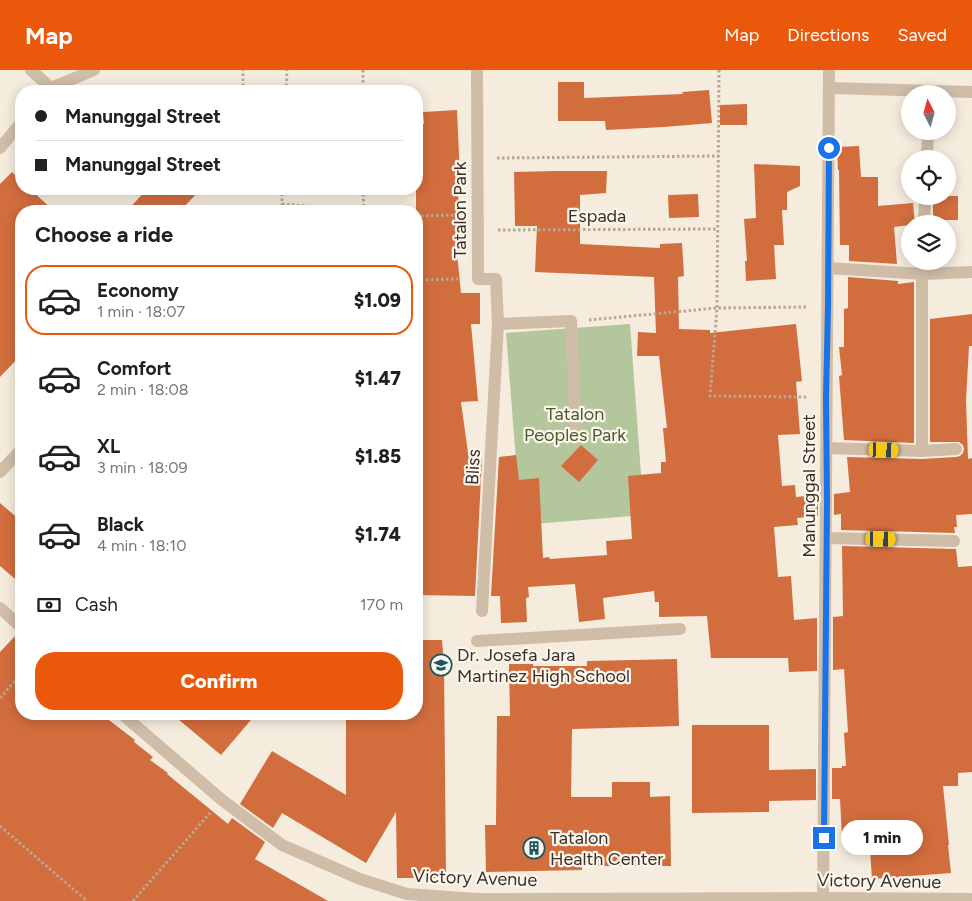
<!DOCTYPE html>
<meta charset="utf-8">
<style>
:root{--surface:#fff;--page:#f6f6f6;--text:#202124;--muted:#757577;--line:#e0e0e0;--accent:#ea580c}
body{margin:0;font-family:Figtree,sans-serif;background:var(--page);color:var(--text);height:100vh;display:flex;flex-direction:column;font-size:19px;white-space:nowrap}
*{box-sizing:border-box;margin:0}
p{font-size:16px;color:var(--muted)}
.icon{flex:none;width:28px;height:28px;fill:none;stroke:currentColor;stroke-width:2;stroke-linecap:round;stroke-linejoin:round}
.map{position:relative;flex:1;overflow:hidden}
.sheet{position:absolute;left:15px;top:135px;width:408px;height:515px;display:flex;flex-direction:column;background:var(--surface);border-radius:20px;box-shadow:0 2px 12px #0003}
.sheet>*{flex:none}
.banner{position:absolute;left:15px;top:15px;width:408px;height:110px;border-radius:20px;box-shadow:0 2px 12px #0003;display:grid;align-content:center;height:110px;padding:0 20px;background:var(--surface)}
.needle{width:32px;rotate:354deg}
.controls{position:absolute;left:901px;top:15px;display:grid;gap:10px}
.controls a{display:grid;place-items:center;width:55px;height:55px;border-radius:50%;background:var(--surface);box-shadow:0 2px 12px #0003;font-size:25px}
.end{position:absolute;width:22px;height:22px;margin:-11px;border:6px solid #1a73e8;background:#fff;box-shadow:0 0 0 2px #fff}
.from{border-radius:50%}
.bubble{position:absolute;height:35px;border-radius:18px;background:var(--surface);box-shadow:0 2px 12px #0003;font-size:16px;font-weight:800;line-height:35px;text-align:center}
.car{position:absolute;width:15px;height:30px;margin:-15px -8px;border-radius:6px;box-shadow:0 0 4px 1px #0007;background:linear-gradient(#f5c518 24%,#345 0 40%,#f5c518 0 76%,#345 0 86%,#f5c518 0)}
.banner b{display:flex;align-items:center;gap:18px;height:48px;font-size:19px}
.banner b+b{border-top:1px solid var(--line)}
.banner i{width:12px;height:12px;background:var(--text)}
ul{padding:0;list-style:none}
li{display:flex;align-items:center;gap:15px;height:70px;margin:0 10px 8px;padding:0 10px;border:2px solid transparent;border-radius:20px}
li div{flex:1}
li b{display:block;font-size:19px}
li em{font-style:normal;font-weight:800}
li.selected{border-color:var(--accent)}
li>.icon{width:45px;height:45px;stroke-width:1.5}
h2{padding:0 20px;font-size:22px;line-height:60px}
.pay{display:flex;align-items:center;gap:12px;height:55px;padding:0 20px;font-size:19px}
.pay p{margin-inline-start:auto}
.button{display:flex;gap:10px;margin-top:auto;padding:10px 20px}
.button a{flex:1;height:58px;border-radius:20px;background:var(--accent);color:#fff;font-size:20px;font-weight:800;line-height:58px;text-align:center}
header{display:flex;align-items:center;gap:30px;box-sizing:border-box;height:70px;padding:0 25px;background:var(--accent);color:#fff}
header strong{font-size:24px}
nav{display:flex;gap:28px;margin-inline-start:auto;font-size:18px}
.map>svg:first-child{display:block}
</style>
<header>
<strong>Map</strong>
<nav><a>Map</a><a>Directions</a><a>Saved</a></nav>
</header>
<div class="map">
<svg width="972" height="831" viewBox="0 0 972 831">
<rect width="100%" height="100%" fill="#f5ecdd"/>
<path fill="#b4c69b" d="M630 254 644 445 521 455 506 263Z"/>
<g fill="#d26d3e">
<path d="M558 12H584V28L683 24 682 22 709 20 712 53 664 57 606 60 605 51H558Z"/>
<path d="M747 34V55H720V35Z"/>
<path d="M457 40 460 108H457L462 183H457L461 223H480V254H471L478 331 461 332 469 390 482 389 475 526 416 525V390H418L416 349V54H424L423 42Z"/>
<path d="M859 76 861 107H878V136L913 133 915 154H910V155L894 157 897 194 849 191V175H840L839 100H838L837 77Z"/>
<path d="M754 94 800 96V116L787 122V140H782L784 175H774L776 209 746 211 745 191H747L744 149 756 148Z"/>
<path d="M556 101H607L606 123 580 125V174L660 178V174L682 173 684 206 678 207 679 259 710 260V263L796 254 802 311 796 312 800 364 778 365 782 416 795 415 796 427 818 425V446L797 448 798 455 774 457 778 507 791 506 794 550 817 548V601L789 602 788 588H711L707 546 659 547V532H655L654 521 603 528 605 549 579 552 575 514 528 517 529 527 526 528 527 552 501 553 500 526H491L499 387 516 385 519 410 539 408 543 488 549 487 550 489 607 485 606 471 632 469 628 406 661 403V392H666L663 358H667L659 286H637L638 262 656 263 654 207 535 202 537 156H515L514 102Z"/>
<path d="M12 102 21 111V119H30L54 141H21V285L0 307V114Z"/>
<path d="M147 119H201L180 141H127Z"/>
<path d="M698 124 699 147 669 148 668 125Z"/>
<rect x="933" y="126" width="25" height="24"/>
<path d="M848 207 898 211V214L914 212V373L844 370 839 306 842 305 839 277H844V239L848 238Z"/>
<path d="M972 244V276H969L966 331 968 389 972 388V444L956 445 957 457H954L955 463 841 460V444L834 445V424L850 422 847 387 922 389 956 387 960 386 963 383 964 379 963 375 959 372H930V249Z"/>
<path d="M581 375 598 390 579 412 561 396Z"/>
<path d="M0 433 21 451V514L0 496Z"/>
<path d="M842 476 956 479 958 497 972 496V702L958 703V716H943L949 775H948L951 803 872 809 869 766 842 767 840 729H832V698H842V696H846L844 663 848 662 844 599 833 600V547L843 546Z"/>
<path d="M17 564 21 565V644H101L135 670 134 672 153 687 150 690 168 703 167 704 228 754 232 748 265 772 255 789 328 831H0V582Z"/>
<path d="M416 570H442L444 595 446 808H397L396 742 366 793 282 743 273 758 240 734 272 681 346 725V644H416Z"/>
<path d="M677 589 679 656 572 659 571 727H612V712H650V727L670 726 671 796H582V800L486 802 485 755H496L497 646H510L509 594H533V596H587V591Z"/>
<path d="M172 644H256L221 685Z"/>
<path d="M692 655H769V700L816 699V730L769 731V742L692 743Z"/>
</g>
<g fill="none" stroke-linecap="round" stroke-linejoin="round">
<g stroke="#bba791" stroke-width="3" stroke-dasharray="2.5 2.5" stroke-linecap="butt">
<path d="M363 0V21"/>
<path d="M719 0 717 238 710 326 808 327"/>
<path d="M243 21V0"/>
<path d="M286 21 287 0"/>
<path d="M497 88 719 86"/>
<path d="M363 119 364 141"/>
<path d="M282 134 369 141"/>
<path d="M282 141V119"/>
<path d="M416 146 459 145"/>
<path d="M498 160 717 159"/>
<path d="M416 210 458 209"/>
<path d="M589 250 717 238 807 237"/>
<path d="M0 628 21 604"/>
<path d="M0 756 87 831"/>
<path d="M133 831 210 743"/>
</g>
<g stroke="#cfbda8" stroke-width="12">
<path d="M829 18 972 22"/>
<path d="M927 89 928 61"/>
<path d="M924 154 925 126"/>
<path d="M828 198 922 204 972 202"/>
<path d="M827 378 922 381 956 379"/>
<path d="M922 381V191"/>
<path d="M0 402 21 380"/>
<path d="M827 468 954 471"/>
<path d="M477 571 680 559"/>
</g>
<g stroke="#cfbda8" stroke-width="12">
<path d="M31 0 51 18"/>
<path d="M477 0 478 209H496L498 254 571 251 576 369"/>
<path d="M49 21 51 18 94 0"/>
<path d="M0 78 21 53"/>
<path d="M0 538 21 557"/>
<path d="M482 541 498 254"/>
<path d="M122 644 222 730 282 775 360 809 407 824 477 829 823 828 972 829"/>
<path d="M823 831 829 0"/>
</g>
</g>
<g fill="none" stroke-linecap="round" stroke-linejoin="round">
<path stroke="#1a73e8" stroke-width="6" d="M824 768 827 432 826 327 828 237 829 78"/>
</g>
<defs>
<g id="school-ring" transform="scale(1.125)"><circle r="9.5" fill="#fcf5eb" stroke="#195761" stroke-width="1.5"/><path d="M0-5L7-2L0 1L-7-2ZM-4 1L0 2.5L4 1V4Q0 6-4 4Z" fill="#195761"/></g>
<g id="building-ring" transform="scale(1.125)"><circle r="9.5" fill="#fcf5eb" stroke="#195761" stroke-width="1.5"/><path d="M-4-6H4V6H1V3H-1V6H-4ZM-2.5-4.3h1.7v1.8h-1.7ZM.8-4.3h1.7v1.8H.8ZM-2.5-1h1.7V.8h-1.7ZM.8-1h1.7V.8H.8Z" fill="#195761"/></g>
</defs>
<g fill-rule="evenodd">
<use href="#school-ring" x="441" y="595"/>
<use href="#building-ring" x="534" y="778"/>
</g>
<g text-anchor="middle" dominant-baseline="central" stroke-width="4.5" stroke-linejoin="round" paint-order="stroke">
<g font-size="18" fill="#3b3029" stroke="#fcf5eb">
<text transform="translate(460 140) rotate(-90)">Tatalon Park</text>
<text x="597" y="146">Espada</text>
<text transform="translate(473 397) rotate(-87)">Bliss</text>
<text transform="translate(809 416) rotate(-90)">Manunggal Street</text>
<text transform="translate(475 808) rotate(2)">Victory Avenue</text>
<text transform="translate(879 811) rotate(1)">Victory Avenue</text>
</g>
<g font-size="18" fill="#465c29" stroke="#fcf5eb">
<text x="575" y="344">Tatalon<tspan x="575" dy="21">Peoples Park</tspan></text>
</g>
<g font-size="18" fill="#3b3029" stroke="#fcf5eb" text-anchor="start">
<text x="457" y="585">Dr. Josefa Jara<tspan x="457" dy="21">Martinez High School</tspan></text>
<text x="550" y="768">Tatalon<tspan x="550" dy="21">Health Center</tspan></text>
</g>
</g>
</svg>
<div class="controls">
<a><svg class="needle" viewBox="-14 -14 28 28"><path d="M0-13l5 13h-10z" fill="#e53935"/><path d="M0 13l5-13h-10z" fill="#757577"/></svg></a>
<a><svg class="icon" aria-label="locate" viewBox="0 0 24 24"><circle cx="12" cy="12" r="6"/><path d="M12 2v4M12 18v4M2 12h4M18 12h4"/></svg></a>
<a><svg class="icon" aria-label="layers" viewBox="0 0 24 24"><path d="M12 4l9 5-9 5-9-5zM3 14l9 5 9-5"/></svg></a>
</div>
<i class="end from" style="left:829px;top:78px"></i>
<i class="end" style="left:824px;top:768px"></i>
<div class="bubble" style="left:841px;top:750px;width:82px">1 min</div>
<i class="car" style="left:884px;top:380px;rotate:92deg"></i>
<i class="car" style="left:881px;top:469px;rotate:91deg"></i>
<div class="banner">
<b><i class="from"></i>Manunggal Street</b>
<b><i></i>Manunggal Street</b>
</div>
<section class="sheet">
<h2>Choose a ride</h2>
<ul>
<li class="selected"><svg class="icon" aria-label="car" viewBox="0 0 24 24"><path d="M5 17H2v-5l4-1 3-4h7l3 4 3 1v5h-3M9 17h6M6 11h13"/><circle cx="7" cy="17" r="2"/><circle cx="17" cy="17" r="2"/></svg><div><b>Economy</b><p>1 min · 18:07</p></div><em>$1.09</em></li>
<li><svg class="icon" aria-label="car" viewBox="0 0 24 24"><path d="M5 17H2v-5l4-1 3-4h7l3 4 3 1v5h-3M9 17h6M6 11h13"/><circle cx="7" cy="17" r="2"/><circle cx="17" cy="17" r="2"/></svg><div><b>Comfort</b><p>2 min · 18:08</p></div><em>$1.47</em></li>
<li><svg class="icon" aria-label="car" viewBox="0 0 24 24"><path d="M5 17H2v-5l4-1 3-4h7l3 4 3 1v5h-3M9 17h6M6 11h13"/><circle cx="7" cy="17" r="2"/><circle cx="17" cy="17" r="2"/></svg><div><b>XL</b><p>3 min · 18:09</p></div><em>$1.85</em></li>
<li><svg class="icon" aria-label="car" viewBox="0 0 24 24"><path d="M5 17H2v-5l4-1 3-4h7l3 4 3 1v5h-3M9 17h6M6 11h13"/><circle cx="7" cy="17" r="2"/><circle cx="17" cy="17" r="2"/></svg><div><b>Black</b><p>4 min · 18:10</p></div><em>$1.74</em></li>
</ul>
<div class="pay"><svg class="icon" aria-label="cash" viewBox="0 0 24 24"><path d="M3 7h18v10H3z"/><circle cx="12" cy="12" r="2"/></svg>Cash<p>170 m</p></div>
<div class="button"><a>Confirm</a></div>
</section>
</div>
